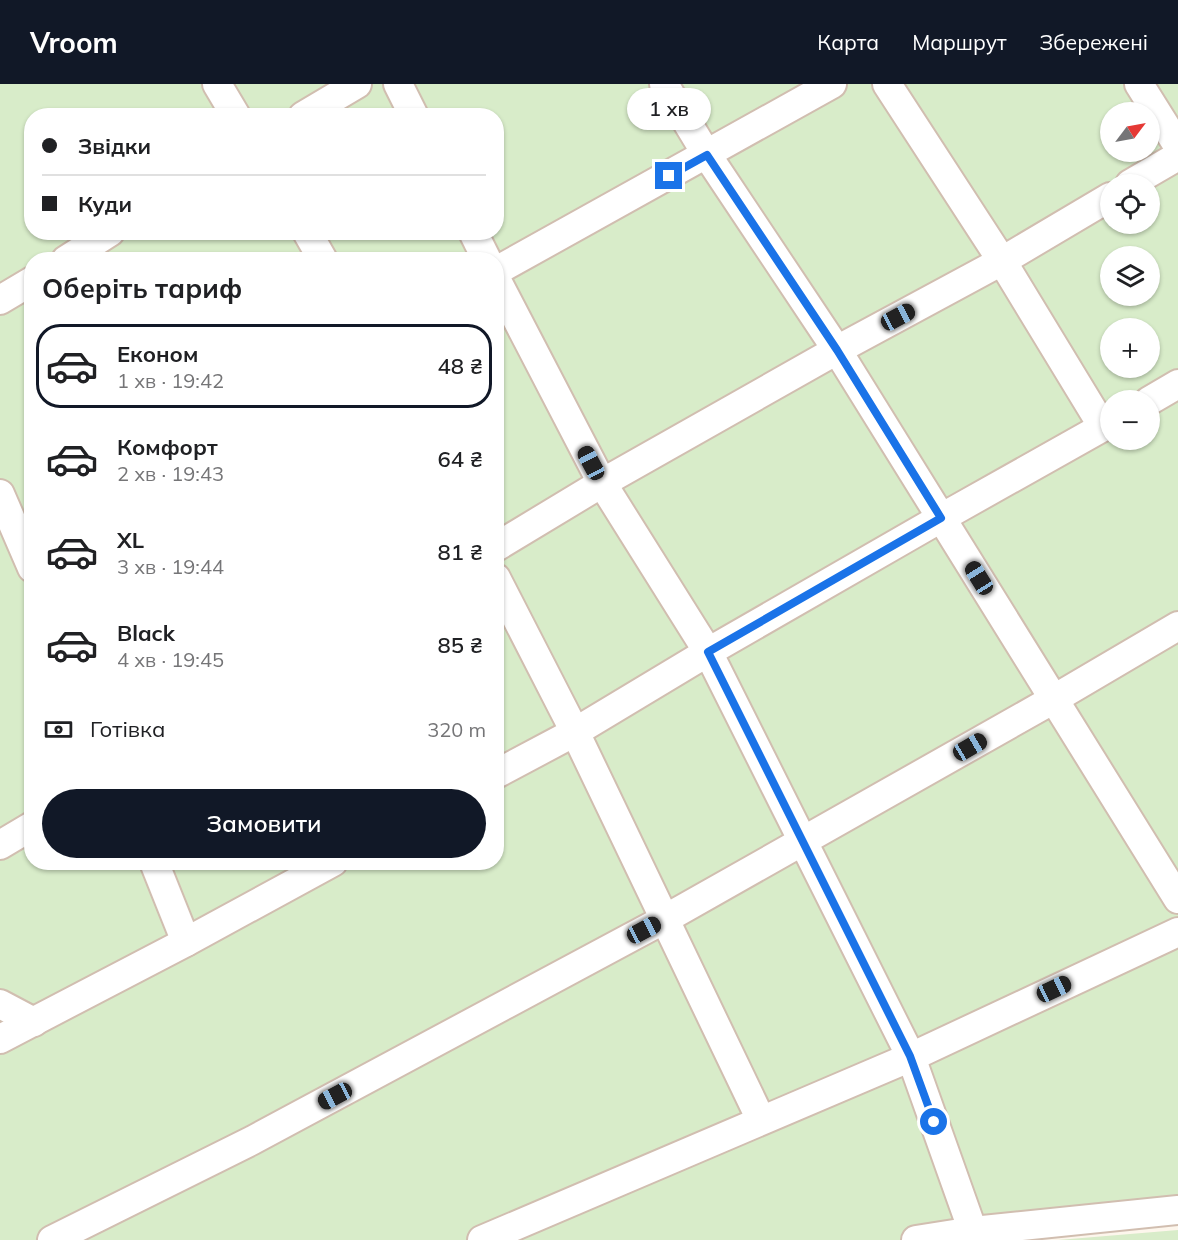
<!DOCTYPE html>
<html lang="uk">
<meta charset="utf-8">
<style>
:root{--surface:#fff;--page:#f2f2f2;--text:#202124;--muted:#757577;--line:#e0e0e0;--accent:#111827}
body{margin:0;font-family:Mulish,sans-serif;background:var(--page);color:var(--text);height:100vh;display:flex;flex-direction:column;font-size:22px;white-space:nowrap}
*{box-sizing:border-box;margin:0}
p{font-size:20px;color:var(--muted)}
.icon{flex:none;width:33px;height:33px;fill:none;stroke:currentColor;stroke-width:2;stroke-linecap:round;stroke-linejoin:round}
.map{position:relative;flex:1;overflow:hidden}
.drawer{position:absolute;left:24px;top:168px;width:480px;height:618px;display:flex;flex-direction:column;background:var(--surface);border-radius:24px;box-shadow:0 2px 4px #0004}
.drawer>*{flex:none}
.top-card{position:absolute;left:24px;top:24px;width:480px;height:132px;border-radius:24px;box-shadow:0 2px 4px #0004;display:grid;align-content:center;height:132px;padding:0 18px;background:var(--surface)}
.needle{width:39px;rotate:58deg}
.controls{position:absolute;left:1100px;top:18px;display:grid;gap:12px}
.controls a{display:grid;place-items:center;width:60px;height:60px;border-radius:50%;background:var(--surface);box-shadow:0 2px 4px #0004;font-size:30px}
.end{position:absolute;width:27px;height:27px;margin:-14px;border:8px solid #1a73e8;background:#fff;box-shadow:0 0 0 3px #fff}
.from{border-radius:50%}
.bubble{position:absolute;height:42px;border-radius:21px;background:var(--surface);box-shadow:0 2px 4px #0004;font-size:20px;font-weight:600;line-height:42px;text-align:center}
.car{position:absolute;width:18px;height:36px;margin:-18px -9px;border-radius:8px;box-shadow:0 0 4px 2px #0007;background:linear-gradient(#222 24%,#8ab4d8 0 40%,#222 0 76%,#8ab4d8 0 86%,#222 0)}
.top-card b{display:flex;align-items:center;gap:21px;height:57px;font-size:22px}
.top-card b+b{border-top:2px solid var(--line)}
.top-card i{width:15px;height:15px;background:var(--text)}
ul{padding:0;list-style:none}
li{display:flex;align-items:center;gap:18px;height:84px;margin:0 12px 9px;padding:0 6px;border:3px solid transparent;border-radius:24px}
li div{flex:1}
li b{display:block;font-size:22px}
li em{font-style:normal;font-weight:600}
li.on{border-color:var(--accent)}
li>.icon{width:54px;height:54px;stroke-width:1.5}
h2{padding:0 18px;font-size:27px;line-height:72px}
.pay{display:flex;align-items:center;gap:15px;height:66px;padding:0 18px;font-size:22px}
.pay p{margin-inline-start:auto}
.button{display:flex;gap:12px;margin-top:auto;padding:12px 18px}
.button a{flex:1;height:69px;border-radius:36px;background:var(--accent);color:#fff;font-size:24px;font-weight:600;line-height:69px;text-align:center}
header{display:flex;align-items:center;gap:36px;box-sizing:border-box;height:84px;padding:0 30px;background:var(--accent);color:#fff}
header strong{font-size:28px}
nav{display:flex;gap:33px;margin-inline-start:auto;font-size:21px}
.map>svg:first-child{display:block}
</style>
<header>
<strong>Vroom</strong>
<nav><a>Карта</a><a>Маршрут</a><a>Збережені</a></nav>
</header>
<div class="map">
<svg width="1178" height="1156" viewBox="0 0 1178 1156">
<rect width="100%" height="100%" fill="#fdf6ec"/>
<g fill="#d8ecc9" fill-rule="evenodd">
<path d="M0 0H1178V1140L972 1156H0ZM1110 28H1149V68H1110ZM32 32H496V148H32ZM1110 100H1149V140H1110ZM1110 172H1149V212H1110ZM32 176H496V778H32ZM1110 244H1149V284H1110ZM1110 316H1149V356H1110Z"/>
<path d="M1178 1146V1156H1058Z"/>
</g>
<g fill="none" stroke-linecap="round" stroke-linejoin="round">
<g stroke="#d1beb0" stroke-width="32">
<g id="minor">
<path d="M217 0 236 32"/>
<path d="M398 0 414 32"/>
<path d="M664 0 707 71 837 266 1178 815"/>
<path d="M887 0 1002 177 1103 343"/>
<path d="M1139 0 1178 62"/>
<path d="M303 32 357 0"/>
<path d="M1130 100 1178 72"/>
<path d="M307 148 323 176"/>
<path d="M473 148 487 176"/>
<path d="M66 176 110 148"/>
<path d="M496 187 832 0"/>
<path d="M496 195 602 399 708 568 911 973 976 1156"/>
<path d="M0 216 32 197"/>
<path d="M1149 317 1178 300"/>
<path d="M0 410 32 484"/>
<path d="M496 463 602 399 837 266 1002 177 1110 113"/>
<path d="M496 494 575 648 761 1036"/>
<path d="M496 690 575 648 708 568 941 434 1110 339"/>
<path d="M0 761 32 742"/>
<path d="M154 778 186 858"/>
<path d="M0 920 34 938"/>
<path d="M0 955 186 858 333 778"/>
<path d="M52 1156 253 1056 665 835 1054 615 1178 542"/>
<path d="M482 1156 911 973 1178 848"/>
<path d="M916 1156 973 1147 1178 1126"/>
</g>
</g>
<use href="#minor" stroke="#fff" stroke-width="28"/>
</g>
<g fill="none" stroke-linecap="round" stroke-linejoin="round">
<path stroke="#1a73e8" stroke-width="8" d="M669 92 707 71 837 266 941 434 708 568 910 972 934 1038"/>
</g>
</svg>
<div class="controls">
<a><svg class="needle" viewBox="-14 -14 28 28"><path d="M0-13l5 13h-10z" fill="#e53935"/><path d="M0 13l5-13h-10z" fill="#757577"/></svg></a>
<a><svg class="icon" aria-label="locate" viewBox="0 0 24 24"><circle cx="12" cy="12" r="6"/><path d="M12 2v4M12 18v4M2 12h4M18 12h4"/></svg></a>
<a><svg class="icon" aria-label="layers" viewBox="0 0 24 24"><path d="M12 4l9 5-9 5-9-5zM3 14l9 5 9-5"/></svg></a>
<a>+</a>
<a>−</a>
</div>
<i class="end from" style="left:934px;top:1038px"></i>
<i class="end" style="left:669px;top:92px"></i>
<div class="bubble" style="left:627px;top:4px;width:84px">1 хв</div>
<i class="car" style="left:898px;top:233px;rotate:62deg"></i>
<i class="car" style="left:591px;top:379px;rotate:332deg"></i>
<i class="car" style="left:979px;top:494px;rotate:328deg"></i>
<i class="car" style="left:970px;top:663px;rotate:60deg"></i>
<i class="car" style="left:644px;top:846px;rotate:62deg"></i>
<i class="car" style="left:1054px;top:905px;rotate:65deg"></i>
<i class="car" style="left:335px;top:1012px;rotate:242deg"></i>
<div class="top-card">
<b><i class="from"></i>Звідки</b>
<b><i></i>Куди</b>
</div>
<section class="drawer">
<h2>Оберіть тариф</h2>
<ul>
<li class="on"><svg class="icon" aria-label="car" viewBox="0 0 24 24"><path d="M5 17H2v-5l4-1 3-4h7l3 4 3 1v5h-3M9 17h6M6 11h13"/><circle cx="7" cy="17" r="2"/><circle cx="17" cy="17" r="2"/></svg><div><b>Економ</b><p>1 хв · 19:42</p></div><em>48 ₴</em></li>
<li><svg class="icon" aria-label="car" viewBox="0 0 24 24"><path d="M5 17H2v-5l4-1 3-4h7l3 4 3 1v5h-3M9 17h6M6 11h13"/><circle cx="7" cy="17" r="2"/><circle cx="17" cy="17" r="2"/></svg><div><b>Комфорт</b><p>2 хв · 19:43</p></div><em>64 ₴</em></li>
<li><svg class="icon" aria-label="car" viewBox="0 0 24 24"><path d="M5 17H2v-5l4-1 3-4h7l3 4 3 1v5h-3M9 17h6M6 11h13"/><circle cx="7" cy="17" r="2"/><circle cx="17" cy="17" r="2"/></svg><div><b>XL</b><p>3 хв · 19:44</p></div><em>81 ₴</em></li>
<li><svg class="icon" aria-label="car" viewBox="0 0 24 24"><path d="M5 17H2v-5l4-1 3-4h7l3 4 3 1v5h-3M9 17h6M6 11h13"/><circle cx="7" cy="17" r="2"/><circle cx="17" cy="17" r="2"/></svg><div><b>Black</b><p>4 хв · 19:45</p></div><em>85 ₴</em></li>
</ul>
<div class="pay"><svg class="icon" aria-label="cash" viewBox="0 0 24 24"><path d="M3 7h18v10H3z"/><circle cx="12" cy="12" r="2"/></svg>Готівка<p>320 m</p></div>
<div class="button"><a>Замовити</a></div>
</section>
</div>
